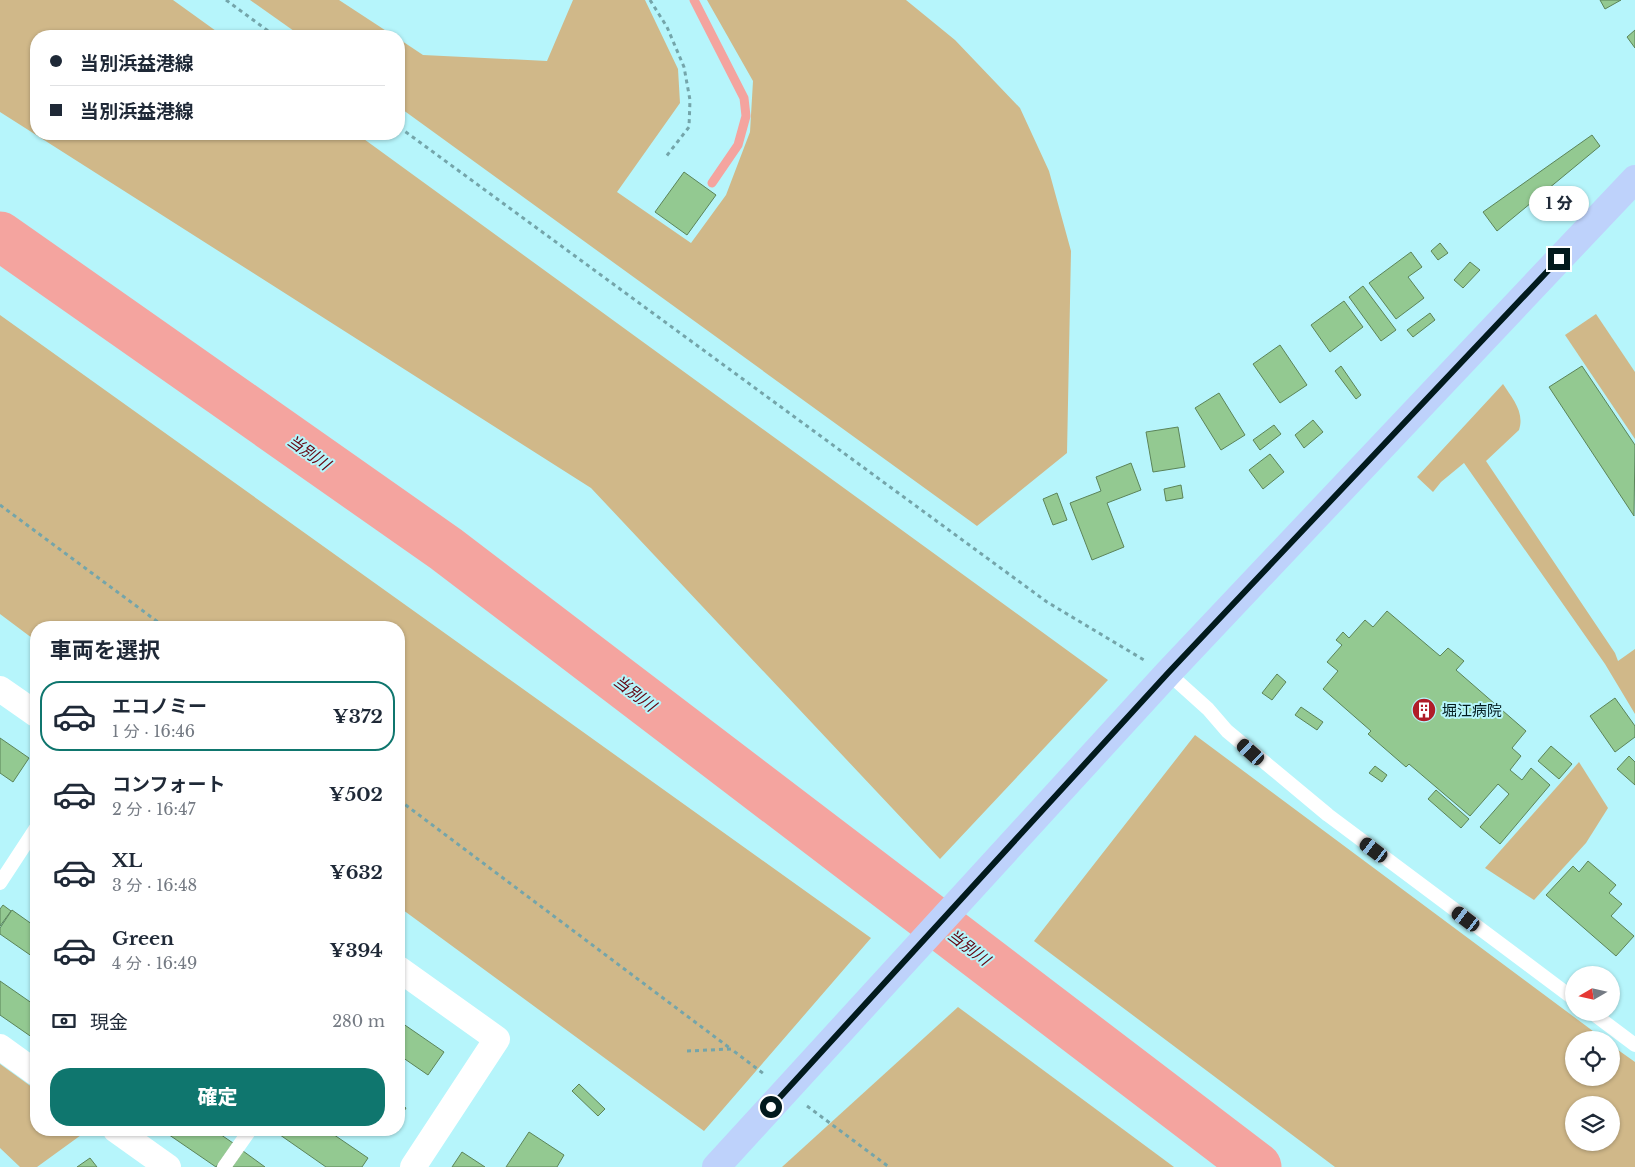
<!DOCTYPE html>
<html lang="ja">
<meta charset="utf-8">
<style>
:root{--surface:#fff;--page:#f6f6f7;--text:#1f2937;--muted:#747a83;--line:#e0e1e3;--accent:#0f766e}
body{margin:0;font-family:"Libre Baskerville","Noto Sans JP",serif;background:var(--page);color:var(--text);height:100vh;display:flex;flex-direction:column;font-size:19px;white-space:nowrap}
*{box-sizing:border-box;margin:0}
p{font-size:16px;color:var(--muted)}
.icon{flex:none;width:28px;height:28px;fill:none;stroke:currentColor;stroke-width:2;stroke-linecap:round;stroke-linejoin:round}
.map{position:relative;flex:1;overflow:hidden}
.panel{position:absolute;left:30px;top:621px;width:375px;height:515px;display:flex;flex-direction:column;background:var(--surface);border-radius:20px;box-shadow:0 1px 4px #0004}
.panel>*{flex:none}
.top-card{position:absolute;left:30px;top:30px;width:375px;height:110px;border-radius:20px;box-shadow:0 1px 4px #0004;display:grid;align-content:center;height:110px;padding:0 20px;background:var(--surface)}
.needle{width:32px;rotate:261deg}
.tools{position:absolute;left:1565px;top:966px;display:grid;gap:10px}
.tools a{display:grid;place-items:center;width:55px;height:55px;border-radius:50%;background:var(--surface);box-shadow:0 1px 4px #0004;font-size:25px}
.end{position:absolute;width:22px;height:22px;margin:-11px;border:6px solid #021a1d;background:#fff;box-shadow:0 0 0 2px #fff}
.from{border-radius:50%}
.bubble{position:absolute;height:35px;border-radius:18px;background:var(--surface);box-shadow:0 1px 4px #0004;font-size:16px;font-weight:800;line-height:35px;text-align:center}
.car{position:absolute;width:15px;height:30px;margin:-15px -8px;border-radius:6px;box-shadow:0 0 4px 1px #0007;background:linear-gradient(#222 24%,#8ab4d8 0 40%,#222 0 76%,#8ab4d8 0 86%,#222 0)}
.top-card b{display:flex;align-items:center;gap:18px;height:48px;font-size:19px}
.top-card b+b{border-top:1px solid var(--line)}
.top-card i{width:12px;height:12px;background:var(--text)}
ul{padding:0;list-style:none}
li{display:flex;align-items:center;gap:15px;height:70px;margin:0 10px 8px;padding:0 10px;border:2px solid transparent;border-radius:20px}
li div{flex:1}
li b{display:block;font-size:19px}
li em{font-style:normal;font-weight:800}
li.active{border-color:var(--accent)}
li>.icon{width:45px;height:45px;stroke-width:1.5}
h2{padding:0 20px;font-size:22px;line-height:60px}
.pay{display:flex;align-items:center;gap:12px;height:55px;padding:0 20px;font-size:19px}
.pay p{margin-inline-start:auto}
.action{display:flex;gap:10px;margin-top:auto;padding:10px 20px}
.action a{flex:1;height:58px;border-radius:20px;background:var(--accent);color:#fff;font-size:20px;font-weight:800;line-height:58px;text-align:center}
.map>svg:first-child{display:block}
</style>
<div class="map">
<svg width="1635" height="1167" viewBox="0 0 1635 1167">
<rect width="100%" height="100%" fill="#b6f5fb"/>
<g fill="#d0b889" fill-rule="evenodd">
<path d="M0 0H173L223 36H36V134H357L1108 680 940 859 591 488 0 112Z"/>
<path d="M250 0H339L394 36H301Z"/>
<path d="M573 0H645L678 69 680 103 617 192 691 243 726 195 750 132 753 81 707 0H906L955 40 1020 108 1049 171 1071 251 1067 453 977 526 399 107V39L423 55 547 61Z"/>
<path d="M1596 314 1635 372V439L1565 335Z"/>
<path d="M0 315 871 938 704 1131 399 907V628H36V641L0 614Z"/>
<path d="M1503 384C1512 398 1525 412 1519 430L1486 461 1615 653 1618 661 1635 649V714L1605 664 1464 463 1441 482 1433 492 1417 477Z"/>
<path d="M1195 735 1605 1040H1574V1078H1611V1045L1635 1062V1167H1335L1034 941ZM1574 1105H1611V1142H1574Z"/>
<path d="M1579 762 1608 808 1586 843 1534 900 1485 868Z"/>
<path d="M958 1007 1174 1167H782Z"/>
<path d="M0 1064 36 1090V1130H88L37 1167H20L0 1148Z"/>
</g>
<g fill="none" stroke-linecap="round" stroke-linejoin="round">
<path stroke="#f4a49f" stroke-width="9" d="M694 0 744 98 746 116 738 145 712 183"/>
<path stroke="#f4a49f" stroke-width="49" d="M0 236 446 549 1257 1167"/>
</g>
<g fill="#93c991" stroke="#5b8459">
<path d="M1600 0H1621L1605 9Z"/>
<path d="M1635 30V48L1627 37Z"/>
<path d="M1592 135 1600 146 1497 231 1483 212Z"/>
<path d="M684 172 716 195 687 235 655 212Z"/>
<path d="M1440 243 1448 253 1438 260 1431 251Z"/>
<path d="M1411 252 1422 267 1408 277 1424 298 1396 319 1369 283Z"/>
<path d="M1470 262 1480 270 1463 288 1454 280Z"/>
<path d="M1363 286 1396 330 1381 341 1349 297Z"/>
<path d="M1344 301 1363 327 1330 352 1311 325Z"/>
<path d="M1430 313 1435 320 1413 337 1407 330Z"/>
<path d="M1280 345 1307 385 1280 403 1253 364Z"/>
<path d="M1341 366 1361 395 1356 399 1335 371Z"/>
<path d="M1582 366 1635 445 1634 516 1549 387Z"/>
<path d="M1219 393 1245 435 1221 450 1195 408Z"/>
<path d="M1313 420 1323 432 1304 448 1295 435Z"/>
<path d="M1274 425 1281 434 1260 450 1253 440Z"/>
<path d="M1178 427 1185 467 1153 472 1146 432Z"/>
<path d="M1270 454 1284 472 1263 489 1249 470Z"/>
<path d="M1131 463 1141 490 1107 503 1124 547 1092 560 1070 503 1101 491 1096 477Z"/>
<path d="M1181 485 1183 498 1166 501 1164 489Z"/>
<path d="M1057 493 1067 520 1053 525 1043 499Z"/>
<path d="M1387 611 1440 656 1448 648 1464 661 1456 670 1526 731 1512 748 1521 756 1510 770 1522 780 1531 768 1550 785 1500 844 1480 827 1509 794 1498 784 1470 816 1409 764 1406 767 1368 734 1371 731 1323 689 1338 671 1327 662 1342 645 1336 640 1343 632 1349 638 1365 620 1373 627Z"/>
<path d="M1277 674 1286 682 1272 700 1262 693Z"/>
<path d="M1615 698 1635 726V737L1615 752 1590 716Z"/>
<path d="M1301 707 1323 722 1317 730 1295 715Z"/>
<path d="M0 738 29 758 13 782 0 773Z"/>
<path d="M1551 746 1572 764 1559 779 1538 761Z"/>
<path d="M1629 756 1635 762V785L1617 769Z"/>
<path d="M1375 766 1387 775 1382 782 1369 773Z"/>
<path d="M1436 790 1469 819 1461 828 1428 799Z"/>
<path d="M1588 861 1616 885 1609 893 1622 904 1611 916 1634 936 1616 956 1546 895 1573 866 1579 872Z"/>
<path d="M3 905 11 911 0 926V909Z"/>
<path d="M12 910 36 927V959L0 934V928Z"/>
<path d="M0 981 36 1006V1040L0 1015Z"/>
<path d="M399 1021 444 1052 428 1075 399 1055Z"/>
<path d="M579 1084 605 1109 598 1116 572 1091Z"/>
<path d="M399 1103 406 1108 399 1119Z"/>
<path d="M162 1130H214L233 1143 216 1167Z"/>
<path d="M273 1130H327L368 1158 362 1167H326Z"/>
<path d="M529 1132 564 1155 557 1167H506Z"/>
<path d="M243 1151 265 1167H232Z"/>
<path d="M462 1152 485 1167H452Z"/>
<path d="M90 1158 97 1167H77Z"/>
</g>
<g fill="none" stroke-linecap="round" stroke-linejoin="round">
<g stroke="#74a5aa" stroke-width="3" stroke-dasharray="4 4" stroke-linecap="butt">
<path d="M226 0 275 36"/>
<path d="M650 0 667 27 684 67 690 100 689 127 665 158"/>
<path d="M399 127 1047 602 1144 660"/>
<path d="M0 505 166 628"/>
<path d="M399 800 731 1049"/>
<path d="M687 1051 731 1049 764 1074"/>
<path d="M807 1106 889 1167"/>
</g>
<g stroke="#fff" stroke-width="14">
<path d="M1168 673 1208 709 1227 731 1328 815 1574 999"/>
<path d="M0 883 36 828"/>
<path d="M1591 1012 1635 1045"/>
<path d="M224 1167 250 1130"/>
</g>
<g stroke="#fff" stroke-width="26">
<path d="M0 689 36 714"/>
<path d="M399 969 497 1039 413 1167"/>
<path d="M0 1047 36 1073"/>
<path d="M116 1130 168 1167"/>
</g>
<path stroke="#bed2fb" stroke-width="28" d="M716 1167 1168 673 1635 179"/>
</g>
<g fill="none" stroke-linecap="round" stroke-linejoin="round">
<path stroke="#021a1d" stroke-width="6" d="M771 1107 1168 673 1559 259"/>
</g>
<defs>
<g id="building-disc" transform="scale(1.25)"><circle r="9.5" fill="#b01d29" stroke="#b6f5fb"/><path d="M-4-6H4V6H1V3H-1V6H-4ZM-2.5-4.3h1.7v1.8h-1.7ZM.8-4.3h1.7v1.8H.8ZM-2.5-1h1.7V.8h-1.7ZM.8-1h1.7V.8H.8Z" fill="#fff"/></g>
</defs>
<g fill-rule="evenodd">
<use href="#building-disc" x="1424" y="710"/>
</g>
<g text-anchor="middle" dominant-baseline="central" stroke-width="4" stroke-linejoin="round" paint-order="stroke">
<g font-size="15" fill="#021a1d" stroke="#b6f5fb" text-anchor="start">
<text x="1442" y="710">堀江病院</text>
</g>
<g font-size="16" font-style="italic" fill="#63030f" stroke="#b6f5fb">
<text transform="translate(309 452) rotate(35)">当別川</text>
<text transform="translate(635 693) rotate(37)">当別川</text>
<text transform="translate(969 947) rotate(37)">当別川</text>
</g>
</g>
</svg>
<div class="tools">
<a><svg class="needle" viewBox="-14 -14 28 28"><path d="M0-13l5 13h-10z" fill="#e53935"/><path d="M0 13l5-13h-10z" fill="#747a83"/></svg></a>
<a><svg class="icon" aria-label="locate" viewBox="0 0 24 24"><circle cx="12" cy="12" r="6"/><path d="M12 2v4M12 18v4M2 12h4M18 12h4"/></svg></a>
<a><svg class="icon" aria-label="layers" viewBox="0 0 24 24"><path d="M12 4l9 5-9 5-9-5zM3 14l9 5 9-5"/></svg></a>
</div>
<i class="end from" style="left:771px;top:1107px"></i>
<i class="end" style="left:1559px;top:259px"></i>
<div class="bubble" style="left:1529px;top:186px;width:60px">1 分</div>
<i class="car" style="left:1251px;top:752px;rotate:312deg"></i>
<i class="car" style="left:1374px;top:850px;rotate:307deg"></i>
<i class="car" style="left:1466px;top:919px;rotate:307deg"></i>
<div class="top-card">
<b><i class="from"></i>当別浜益港線</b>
<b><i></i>当別浜益港線</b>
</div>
<section class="panel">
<h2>車両を選択</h2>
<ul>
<li class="active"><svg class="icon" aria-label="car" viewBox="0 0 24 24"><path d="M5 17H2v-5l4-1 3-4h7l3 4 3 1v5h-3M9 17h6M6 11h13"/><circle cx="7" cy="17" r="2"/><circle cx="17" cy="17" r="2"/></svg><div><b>エコノミー</b><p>1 分 · 16:46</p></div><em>¥372</em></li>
<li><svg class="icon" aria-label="car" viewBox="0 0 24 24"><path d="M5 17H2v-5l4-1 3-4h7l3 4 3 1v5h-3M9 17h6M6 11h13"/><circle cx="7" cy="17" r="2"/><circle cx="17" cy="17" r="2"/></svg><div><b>コンフォート</b><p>2 分 · 16:47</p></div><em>¥502</em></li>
<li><svg class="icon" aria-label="car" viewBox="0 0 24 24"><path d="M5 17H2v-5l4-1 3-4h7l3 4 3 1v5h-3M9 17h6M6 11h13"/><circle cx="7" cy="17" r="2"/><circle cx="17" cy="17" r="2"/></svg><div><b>XL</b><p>3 分 · 16:48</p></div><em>¥632</em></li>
<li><svg class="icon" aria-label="car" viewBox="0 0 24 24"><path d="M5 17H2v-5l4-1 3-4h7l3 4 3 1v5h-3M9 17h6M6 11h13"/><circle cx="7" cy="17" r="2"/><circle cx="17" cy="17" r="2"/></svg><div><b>Green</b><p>4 分 · 16:49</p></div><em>¥394</em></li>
</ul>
<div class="pay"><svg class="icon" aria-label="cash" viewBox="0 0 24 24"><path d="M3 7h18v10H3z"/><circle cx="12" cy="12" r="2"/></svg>現金<p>280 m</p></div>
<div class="action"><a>確定</a></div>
</section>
</div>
